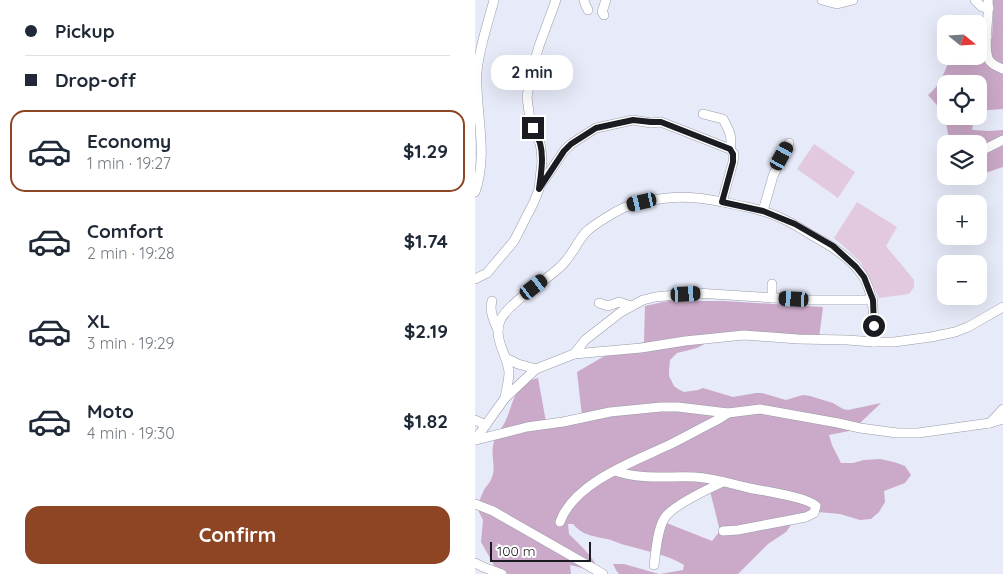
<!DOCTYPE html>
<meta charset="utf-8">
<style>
:root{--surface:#fff;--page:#f2f2f3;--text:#1f2937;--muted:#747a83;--line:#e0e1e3;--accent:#8d4524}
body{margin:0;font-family:Quicksand,sans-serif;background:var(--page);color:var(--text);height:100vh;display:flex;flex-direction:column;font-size:19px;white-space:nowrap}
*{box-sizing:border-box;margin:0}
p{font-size:16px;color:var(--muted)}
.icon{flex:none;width:28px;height:28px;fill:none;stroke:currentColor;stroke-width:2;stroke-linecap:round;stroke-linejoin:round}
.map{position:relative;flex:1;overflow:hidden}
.drawer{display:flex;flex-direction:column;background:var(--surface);width:475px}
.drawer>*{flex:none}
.top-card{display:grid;align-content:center;height:110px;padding:0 25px;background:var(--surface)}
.needle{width:32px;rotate:108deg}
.buttons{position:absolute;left:462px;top:15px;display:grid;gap:10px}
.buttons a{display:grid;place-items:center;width:50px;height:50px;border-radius:10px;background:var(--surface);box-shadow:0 5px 20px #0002;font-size:25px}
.scale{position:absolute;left:15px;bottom:12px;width:101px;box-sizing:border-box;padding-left:5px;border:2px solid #1b1c21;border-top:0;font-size:14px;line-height:18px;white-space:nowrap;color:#1b1c21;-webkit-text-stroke:4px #fff;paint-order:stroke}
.end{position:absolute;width:22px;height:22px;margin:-11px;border:6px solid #1b1c21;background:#fff;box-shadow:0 0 0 2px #fff}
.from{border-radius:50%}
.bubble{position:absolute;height:35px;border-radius:15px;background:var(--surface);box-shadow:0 5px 20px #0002;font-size:16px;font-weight:700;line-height:35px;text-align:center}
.car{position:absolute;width:15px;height:30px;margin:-15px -8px;border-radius:6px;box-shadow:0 0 4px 1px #0007;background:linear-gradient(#222 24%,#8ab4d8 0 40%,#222 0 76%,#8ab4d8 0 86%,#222 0)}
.top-card b{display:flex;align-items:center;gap:18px;height:48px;font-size:19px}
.top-card b+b{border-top:1px solid var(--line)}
.top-card i{width:12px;height:12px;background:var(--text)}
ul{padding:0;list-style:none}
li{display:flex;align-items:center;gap:15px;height:82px;margin:0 10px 8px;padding:0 15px;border:2px solid transparent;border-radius:15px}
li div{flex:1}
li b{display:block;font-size:19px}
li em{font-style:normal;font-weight:700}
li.current{border-color:var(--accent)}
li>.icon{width:45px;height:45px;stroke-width:1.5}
.button{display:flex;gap:10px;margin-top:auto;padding:10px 25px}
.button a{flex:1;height:58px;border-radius:15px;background:var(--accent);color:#fff;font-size:20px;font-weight:700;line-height:58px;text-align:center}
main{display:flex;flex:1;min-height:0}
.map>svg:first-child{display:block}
</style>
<main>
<section class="drawer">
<div class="top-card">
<b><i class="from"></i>Pickup</b>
<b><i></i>Drop-off</b>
</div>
<ul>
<li class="current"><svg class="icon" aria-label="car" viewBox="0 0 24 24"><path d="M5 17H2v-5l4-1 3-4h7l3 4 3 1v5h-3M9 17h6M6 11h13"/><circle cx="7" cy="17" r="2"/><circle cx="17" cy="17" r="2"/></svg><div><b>Economy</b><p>1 min · 19:27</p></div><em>$1.29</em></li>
<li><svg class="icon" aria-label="car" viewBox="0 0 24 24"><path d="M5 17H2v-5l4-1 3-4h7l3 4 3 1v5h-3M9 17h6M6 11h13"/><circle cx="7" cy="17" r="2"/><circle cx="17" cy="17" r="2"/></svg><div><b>Comfort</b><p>2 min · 19:28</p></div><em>$1.74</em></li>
<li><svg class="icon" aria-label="car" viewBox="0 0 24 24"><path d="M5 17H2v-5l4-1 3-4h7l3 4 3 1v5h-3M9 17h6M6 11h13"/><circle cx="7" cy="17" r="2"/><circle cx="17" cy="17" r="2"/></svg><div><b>XL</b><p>3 min · 19:29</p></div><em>$2.19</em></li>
<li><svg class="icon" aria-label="car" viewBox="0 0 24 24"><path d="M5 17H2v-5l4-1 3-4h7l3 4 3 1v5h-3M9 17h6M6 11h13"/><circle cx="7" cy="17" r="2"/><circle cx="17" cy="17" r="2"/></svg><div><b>Moto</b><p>4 min · 19:30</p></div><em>$1.82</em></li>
</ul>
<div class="button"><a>Confirm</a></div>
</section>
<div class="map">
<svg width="528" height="574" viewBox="0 0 528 574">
<rect width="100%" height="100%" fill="#e7eaf8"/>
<g fill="#e2c9e0">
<path d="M339 144 380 172 363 198 322 169Z"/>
<path d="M382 202 422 227 411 246 439 280V287L434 294 404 298 386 263 373 250 359 238Z"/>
</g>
<g fill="#cba9c8" fill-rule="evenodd">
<path d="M517 0H528V109L513 110 498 124 497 130 514 131 528 130V167L504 175V144H475L469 113 453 95C465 86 470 71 475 58L477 56H504V43L514 38 517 39 518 11ZM471 84H504V116H471Z"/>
<path d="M193 301H249L348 307 344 338 256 336 233 342 222 348 202 353 195 360 194 371V376L199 386 203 389 209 392 223 390 228 388 258 397 281 393H287L311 400 328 395 335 396 358 403 368 409 373 410 406 403 384 424 374 431 354 435 357 445 366 463H378L389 460 405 459 419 462 430 466 436 475 430 483 409 491 410 502 404 512 396 519 385 520 365 514 343 512 318 522 311 532 293 544 263 574H185L208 570 209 565C191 554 174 552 154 546 148 545 142 542 136 540 121 536 109 537 98 524H93L94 534C103 543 113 552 120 563L111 569 95 565 96 574H24L6 542 8 520 2 508C4 502 6 496 9 490 11 486 16 482 17 477 21 467 16 456 18 446 19 437 26 430 30 422 39 404 38 383 63 378L71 422 107 416 102 372 133 354 169 342 170 306ZM235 491 245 531 237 541 189 522 191 516Z"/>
<path d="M138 564H149L184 574H144L141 570Z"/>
</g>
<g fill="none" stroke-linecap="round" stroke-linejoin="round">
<g stroke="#999ba8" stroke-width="10">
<g id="minor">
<path d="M109 0 110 4 113 10"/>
<path d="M347 0 362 4 378 0"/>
<path d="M500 0 507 7 514 8"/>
<path d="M513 0C515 16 507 48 514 60 517 65 523 67 528 69"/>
<path d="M129 15 127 12 131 0"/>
<path d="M228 114 248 119C254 130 258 137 255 149"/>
<path d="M504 152 528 140"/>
<path d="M65 186 89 151 96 144 121 128 158 120 176 123 186 122 255 149 259 154 258 162 247 202"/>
<path d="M0 192C14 153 0 112 2 72 4 48 13 23 19 0"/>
<path d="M288 211 298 176 314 143"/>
<path d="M0 279 12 273 39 241 59 202 64 189 67 161 66 149 65 143 58 128 55 120 52 97 56 74 64 46 81 0"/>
<path d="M297 284V298"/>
<path d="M17 301C14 311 19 321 23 330"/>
<path d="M124 303 133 306 144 302 156 306"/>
<path d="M99 354 110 340 146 312 168 300 180 297 221 293 332 300H398"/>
<path d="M31 358 43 364 61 369"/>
<path d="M30 398C31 390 34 381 34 372 32 354 18 339 25 321 32 304 70 281 84 268 96 258 101 243 111 232 118 225 144 209 153 206 158 204 163 203 168 202 203 194 227 197 262 205 270 207 279 208 287 211 306 216 322 226 338 236 357 246 376 258 388 276 400 296 399 320 399 342"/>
<path d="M0 420 11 425"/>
<path d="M515 423 528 409"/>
<path d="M0 440 30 398 61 369 99 354 166 348 210 341 269 335 323 339 372 340 399 342H419L456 337 480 332 493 327 528 307"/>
<path d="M1 440 52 427 88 422 135 412 186 407H203L253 413 285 409 363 423 385 428 422 433H443L515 423 528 419"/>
<path d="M140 471C167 480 192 476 220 477 239 478 256 484 274 488 288 491 332 497 341 506L339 513 331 517 263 530 248 531"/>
<path d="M0 504 18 511 128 574"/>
<path d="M85 522C99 482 160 461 196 444 212 436 228 427 244 419L253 413"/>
<path d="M0 563 8 567 27 574"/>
<path d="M179 565C181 551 182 531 189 519 195 507 235 488 248 482"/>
</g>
</g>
<use href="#minor" stroke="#fff" stroke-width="9"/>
</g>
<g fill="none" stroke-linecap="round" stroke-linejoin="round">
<path stroke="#1b1c21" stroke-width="6" d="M58 128C60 133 63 138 65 143 69 157 66 174 64 189L89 151 96 144 121 128 158 120 176 122H186L255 149 258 154V162L247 202 288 211 320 224 358 246 381 267 389 277 398 300 399 326"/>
</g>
</svg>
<div class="buttons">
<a><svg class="needle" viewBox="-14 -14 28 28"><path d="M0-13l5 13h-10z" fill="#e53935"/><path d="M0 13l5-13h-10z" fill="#747a83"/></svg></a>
<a><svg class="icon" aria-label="locate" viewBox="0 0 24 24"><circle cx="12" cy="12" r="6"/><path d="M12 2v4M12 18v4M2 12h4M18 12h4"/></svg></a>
<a><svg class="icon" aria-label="layers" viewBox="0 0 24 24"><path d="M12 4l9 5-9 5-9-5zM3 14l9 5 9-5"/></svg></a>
<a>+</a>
<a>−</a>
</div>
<div class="scale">100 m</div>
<i class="end from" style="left:399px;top:326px"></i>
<i class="end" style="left:58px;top:128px"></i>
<div class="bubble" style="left:16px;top:55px;width:82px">2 min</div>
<i class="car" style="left:307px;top:156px;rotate:29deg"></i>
<i class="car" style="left:167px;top:202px;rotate:257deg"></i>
<i class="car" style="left:59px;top:287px;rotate:52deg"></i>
<i class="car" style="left:211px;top:294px;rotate:87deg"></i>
<i class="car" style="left:319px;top:299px;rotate:273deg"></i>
</div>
</main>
